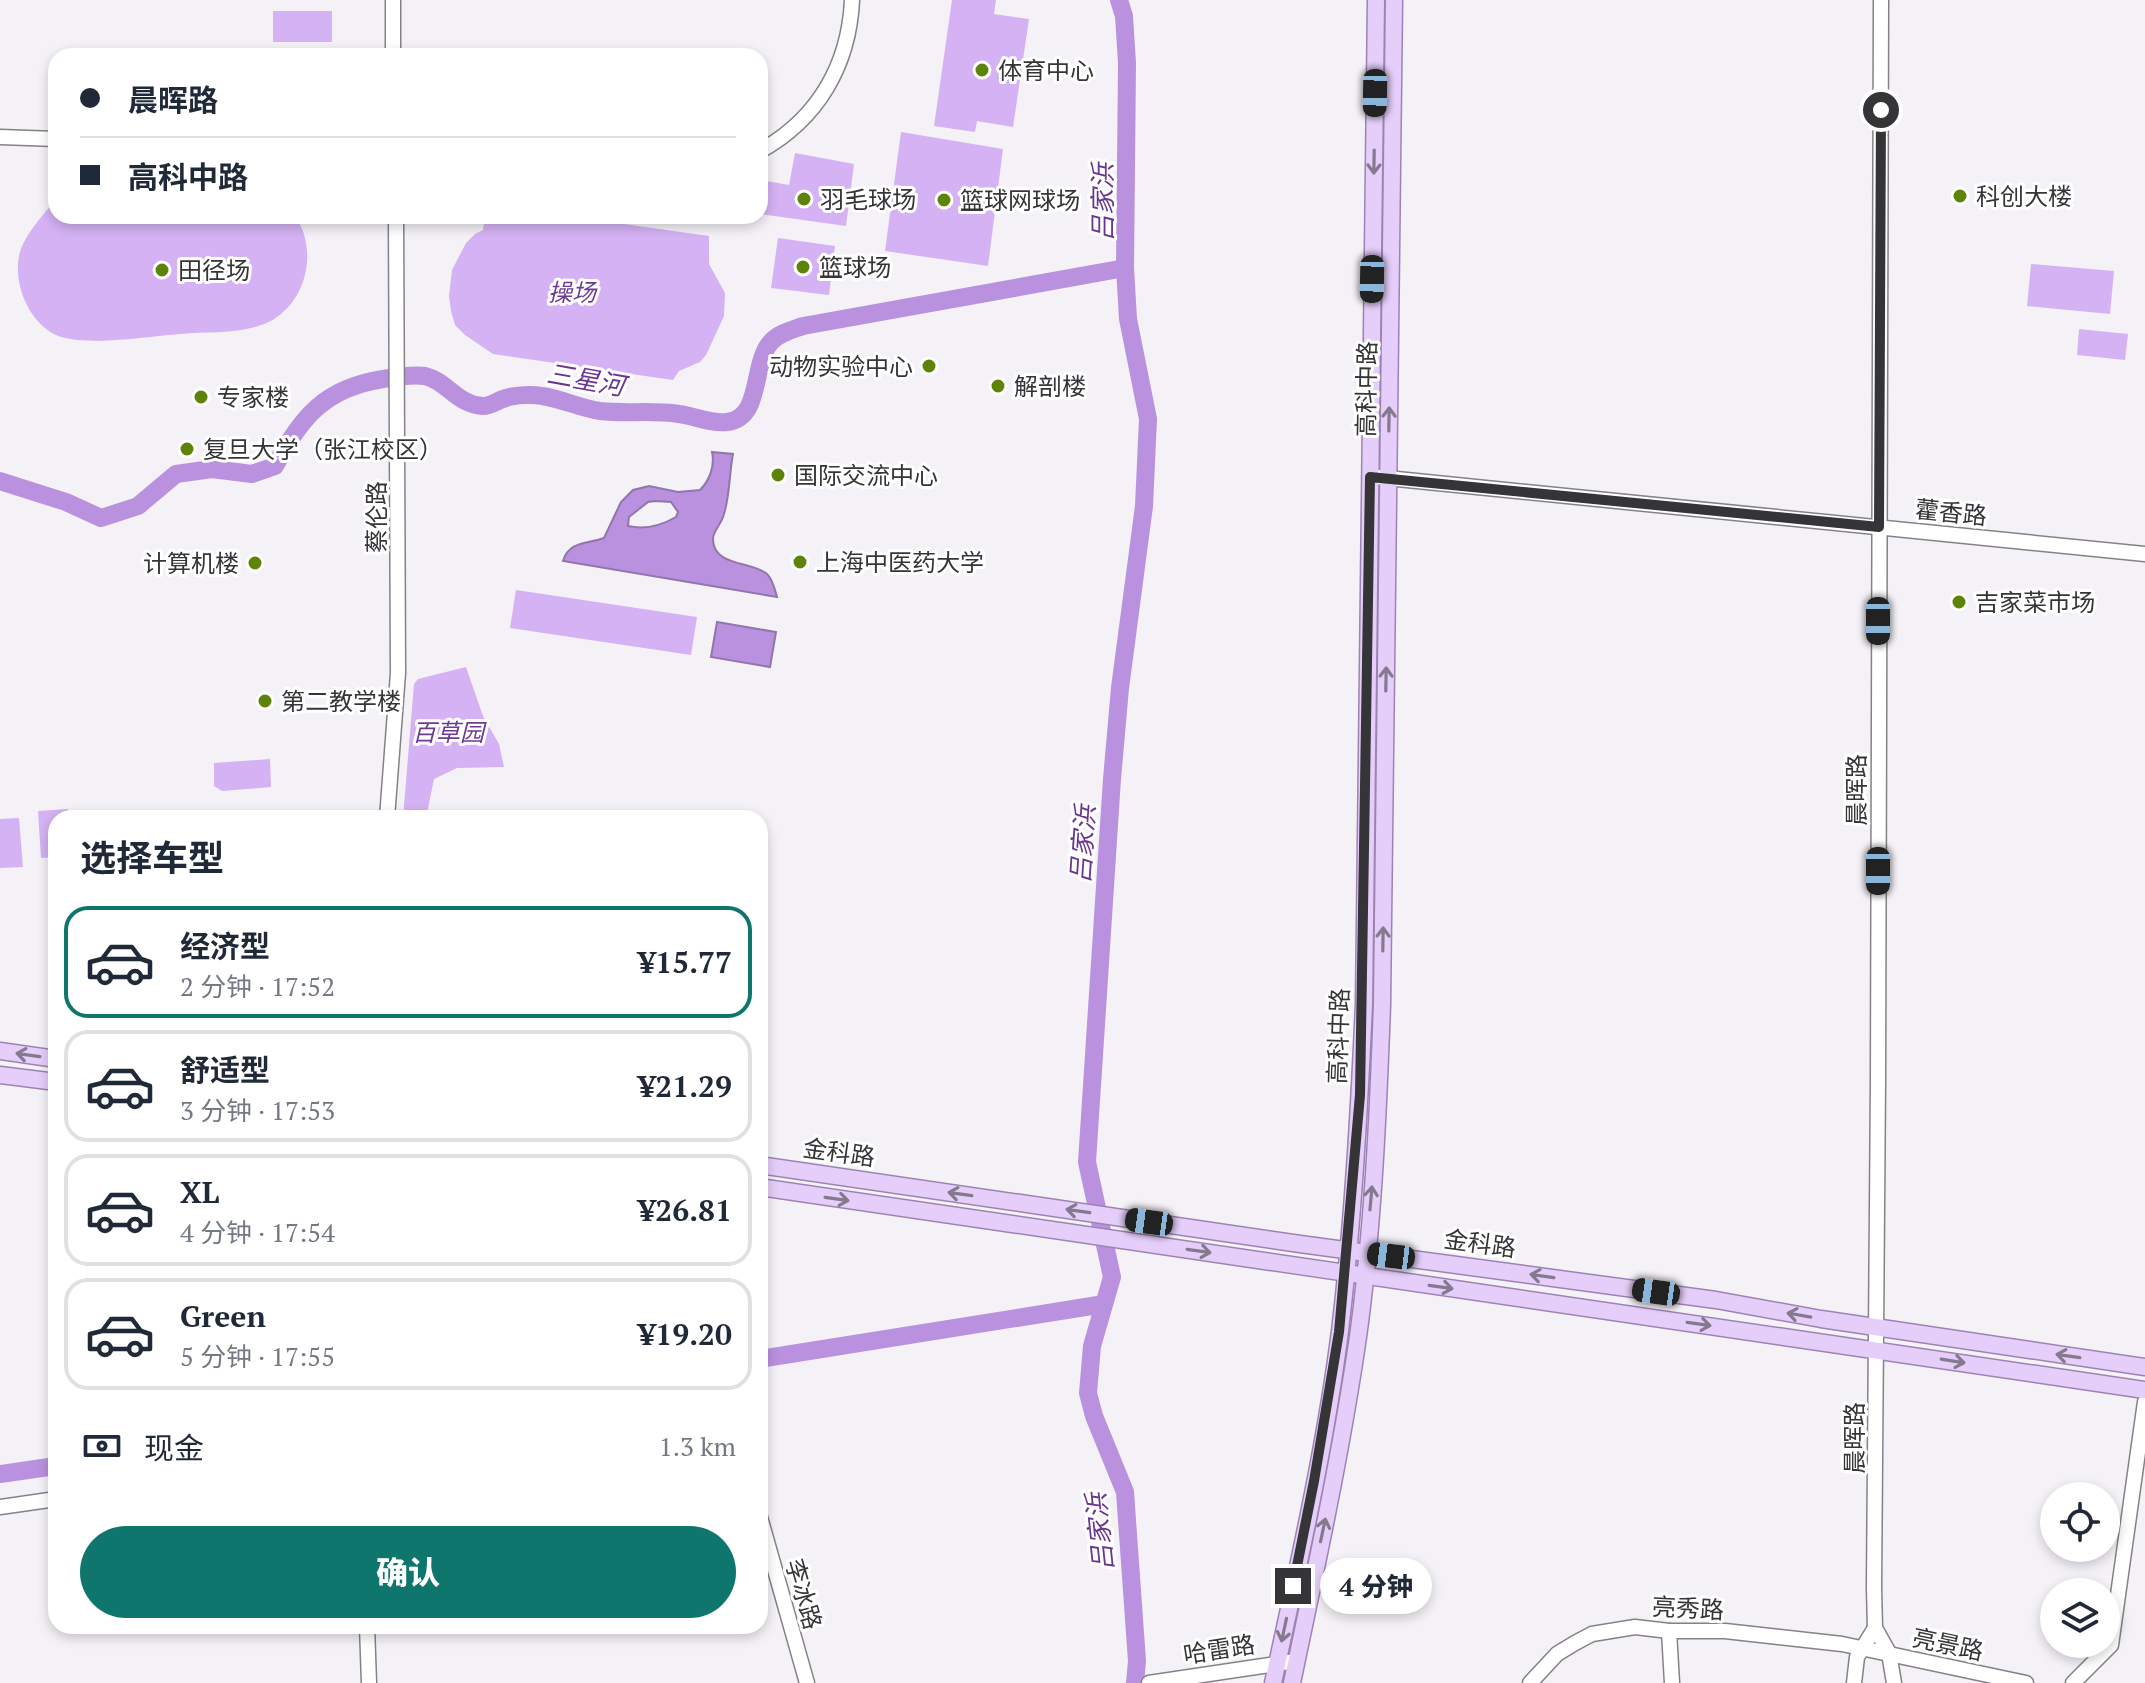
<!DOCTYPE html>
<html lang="zh">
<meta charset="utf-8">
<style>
:root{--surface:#fff;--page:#f2f2f3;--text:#1f2937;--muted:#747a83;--line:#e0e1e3;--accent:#0f766e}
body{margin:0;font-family:"PT Serif","Noto Sans SC",serif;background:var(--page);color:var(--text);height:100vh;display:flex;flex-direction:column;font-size:30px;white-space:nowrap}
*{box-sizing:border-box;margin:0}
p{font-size:26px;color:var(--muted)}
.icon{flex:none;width:44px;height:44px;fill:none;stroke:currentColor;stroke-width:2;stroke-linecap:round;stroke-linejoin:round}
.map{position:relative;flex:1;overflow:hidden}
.drawer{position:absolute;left:48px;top:810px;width:720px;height:824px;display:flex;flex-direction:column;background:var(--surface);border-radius:24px;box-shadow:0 4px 12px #0003}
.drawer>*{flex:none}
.banner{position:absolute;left:48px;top:48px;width:720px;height:176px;border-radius:24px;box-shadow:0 4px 12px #0003;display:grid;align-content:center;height:176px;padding:0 32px;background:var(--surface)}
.fabs{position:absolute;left:2040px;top:1482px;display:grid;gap:16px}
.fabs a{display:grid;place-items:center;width:80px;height:80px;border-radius:50%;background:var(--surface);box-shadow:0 4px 12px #0003;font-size:40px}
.end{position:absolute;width:36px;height:36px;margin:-18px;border:10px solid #353436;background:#fff;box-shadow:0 0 0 4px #fff}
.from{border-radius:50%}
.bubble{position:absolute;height:56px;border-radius:28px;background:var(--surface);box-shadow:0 4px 12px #0003;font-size:26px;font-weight:800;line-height:56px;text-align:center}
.car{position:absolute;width:24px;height:48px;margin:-24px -12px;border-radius:10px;box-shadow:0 0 6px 2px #0007;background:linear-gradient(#222 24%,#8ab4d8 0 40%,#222 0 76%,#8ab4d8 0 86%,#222 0)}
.banner b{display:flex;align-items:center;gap:28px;height:76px;font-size:30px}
.banner b+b{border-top:2px solid var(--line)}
.banner i{width:20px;height:20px;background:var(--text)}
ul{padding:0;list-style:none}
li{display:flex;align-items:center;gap:24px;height:112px;margin:0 16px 12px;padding:0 16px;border:4px solid var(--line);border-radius:24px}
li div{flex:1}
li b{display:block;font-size:30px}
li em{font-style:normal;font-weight:800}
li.on{border-color:var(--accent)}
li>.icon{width:72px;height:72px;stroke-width:1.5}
h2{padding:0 32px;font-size:36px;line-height:96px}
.pay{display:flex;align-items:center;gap:20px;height:88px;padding:0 32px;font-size:30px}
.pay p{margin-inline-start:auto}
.action{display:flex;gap:16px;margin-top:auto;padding:16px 32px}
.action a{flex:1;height:92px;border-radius:48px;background:var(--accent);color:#fff;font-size:32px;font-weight:800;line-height:92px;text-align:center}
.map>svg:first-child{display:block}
</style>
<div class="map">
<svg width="2145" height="1683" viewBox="0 0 2145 1683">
<rect width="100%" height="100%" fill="#f4f2f7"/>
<g fill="#d4b2f4">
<path d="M952 0H996L994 14 1029 19 1013 127 977 121 975 132 934 126Z"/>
<rect x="273" y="11" width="59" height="31"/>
<path d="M901 132 1003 149 988 266 885 251Z"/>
<path d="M795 153 854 164 846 226 760 214V180L789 185Z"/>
<path d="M56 200V216H295C316 246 309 291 281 314 255 336 212 331 181 334 150 336 80 348 54 334 25 319 9 273 23 244 31 228 44 213 56 200Z"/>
<path d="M485 216H567L709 236V264L725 293 724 316 706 355 700 362 679 371 673 380 493 354 465 335 455 325 451 311 449 296 452 270 466 243 475 234 483 230Z"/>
<path d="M778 238 835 246 829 295 771 288Z"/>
<path d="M2031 264 2114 271 2110 314 2027 306Z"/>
<path d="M2079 329 2128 334 2125 360 2077 355Z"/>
<path d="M516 590 697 617 691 655 510 628Z"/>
<path d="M466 667 483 716 499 744 504 767 457 768 434 779 426 818H403L414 684 418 679Z"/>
<path d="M270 759 271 787 222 791 214 786V763Z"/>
<path d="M68 809 69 818H56V857L41 858 38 811Z"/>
<path d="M19 818 23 867 0 868V819Z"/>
</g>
<g fill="#ba91df" stroke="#9275ac" stroke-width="2" fill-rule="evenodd">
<path d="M712 452 733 454C729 474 730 498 723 517 721 524 713 531 713 539 713 567 753 561 767 574 773 580 775 590 777 597L563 561C569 541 587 544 604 538L621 502 633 490 649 486 678 492 700 490C710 480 715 465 712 452ZM655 501 671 502 678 512 676 517C662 525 645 530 628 526L629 517 648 502Z"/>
<path d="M717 622 776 632 770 667 711 657Z"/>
</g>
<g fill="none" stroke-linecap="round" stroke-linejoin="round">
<g stroke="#ba91df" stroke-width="18">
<path d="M1119 0 1124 16 1127 63 1125 268 1128 319 1148 419 1144 506 1120 688 1112 779 1087 1162 1112 1277 1092 1346 1088 1393 1094 1416 1125 1492 1137 1661 1135 1683"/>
<path d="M0 481 66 502 101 518 138 506 176 474 212 469 252 474 275 466C301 417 325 388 383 379 395 377 413 374 425 376 447 381 456 404 483 406 491 406 498 400 506 398 515 395 532 394 542 396 562 399 580 408 600 411 626 414 653 410 679 414 695 416 711 424 727 422 763 418 751 363 771 342 779 333 792 330 803 326L1125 268"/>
<path d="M760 1359 1104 1304"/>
<path d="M0 1474 56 1466"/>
</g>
<g stroke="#848287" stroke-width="17">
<g id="minor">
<path d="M1881 0 1878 1081 1874 1588 1875 1628 1889 1653 1894 1683"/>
<path d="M393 56V0"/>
<path d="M0 137 56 139"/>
<path d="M760 151C818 119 849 65 852 0"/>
<path d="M1377 477 2145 554"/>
<path d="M387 818 398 673 396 216"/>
<path d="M0 1507 56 1499"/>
<path d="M760 1517 807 1683"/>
<path d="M367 1626 369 1683"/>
<path d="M1669 1631 1672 1683"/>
<path d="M1149 1683 1296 1661"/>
<path d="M1530 1683 1557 1654 1575 1643 1592 1634 1635 1627 1669 1631H1725L1842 1644 2026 1683"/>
<path d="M1854 1683 1857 1657 1875 1628"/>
<path d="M2073 1683 2111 1645 2145 1402"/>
</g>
</g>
<g stroke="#9c83b3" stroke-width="19">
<g id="major">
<path d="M0 1051 56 1059"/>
<path d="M0 1075 56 1082"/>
<path d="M760 1165 1300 1244 1716 1300 1821 1319 2145 1367"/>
<path d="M760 1187 2145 1390"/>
<path d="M1273 1683C1298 1566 1325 1449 1340 1331 1353 1222 1359 1113 1364 1004L1376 0"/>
<path d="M1292 1683C1316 1568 1341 1454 1358 1337 1373 1228 1378 1116 1382 1005L1394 0"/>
</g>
</g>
<use href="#minor" stroke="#fff" stroke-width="14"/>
<use href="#major" stroke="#e5cefa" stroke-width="16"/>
</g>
<defs><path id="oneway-shaft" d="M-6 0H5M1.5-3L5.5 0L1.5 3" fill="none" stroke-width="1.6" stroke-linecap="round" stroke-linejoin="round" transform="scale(2)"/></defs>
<g stroke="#84798e">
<use href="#oneway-shaft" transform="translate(1374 162) rotate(91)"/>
<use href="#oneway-shaft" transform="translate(1389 419) rotate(-89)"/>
<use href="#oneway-shaft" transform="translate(1386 679) rotate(-89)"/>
<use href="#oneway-shaft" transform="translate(1383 939) rotate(-89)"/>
<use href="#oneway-shaft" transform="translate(28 1055) rotate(-172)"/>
<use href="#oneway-shaft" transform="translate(960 1194) rotate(-172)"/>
<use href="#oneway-shaft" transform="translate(1371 1198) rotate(-85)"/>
<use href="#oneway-shaft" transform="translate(837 1199) rotate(8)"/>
<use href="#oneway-shaft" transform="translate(1078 1211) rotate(-172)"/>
<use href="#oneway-shaft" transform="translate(1199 1251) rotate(8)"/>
<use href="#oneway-shaft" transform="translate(1542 1276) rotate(-172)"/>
<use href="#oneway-shaft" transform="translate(1441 1287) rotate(8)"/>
<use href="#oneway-shaft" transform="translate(1799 1315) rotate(-170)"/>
<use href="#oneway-shaft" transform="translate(1699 1324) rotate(8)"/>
<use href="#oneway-shaft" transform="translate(2068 1356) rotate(-172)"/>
<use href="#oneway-shaft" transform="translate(1953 1361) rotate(9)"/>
<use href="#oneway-shaft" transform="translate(1323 1530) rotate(-78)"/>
<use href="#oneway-shaft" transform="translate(1284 1630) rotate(102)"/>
</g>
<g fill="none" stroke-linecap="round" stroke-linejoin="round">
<path stroke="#353436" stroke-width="10" d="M1293 1586 1314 1481 1339 1332 1360 1095 1370 477 1879 527 1881 110"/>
</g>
<g fill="#5d8409" stroke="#fff" stroke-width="3">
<circle cx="982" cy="70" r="8"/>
<circle cx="1960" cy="196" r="8"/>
<circle cx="804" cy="199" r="8"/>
<circle cx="944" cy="200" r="8"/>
<circle cx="803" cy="267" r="8"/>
<circle cx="162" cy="270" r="8"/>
<circle cx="929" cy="366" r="8"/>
<circle cx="998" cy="386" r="8"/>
<circle cx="201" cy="397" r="8"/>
<circle cx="187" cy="449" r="8"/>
<circle cx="778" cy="475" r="8"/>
<circle cx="800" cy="562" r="8"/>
<circle cx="255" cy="563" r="8"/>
<circle cx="1959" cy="602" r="8"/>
<circle cx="265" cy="701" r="8"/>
</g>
<g text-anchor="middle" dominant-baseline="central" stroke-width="6" stroke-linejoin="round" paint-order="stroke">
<g font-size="24" fill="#353436" stroke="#fff" text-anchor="start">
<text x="998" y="70">体育中心</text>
<text x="1976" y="196">科创大楼</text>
<text x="820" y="199">羽毛球场</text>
<text x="960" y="200">篮球网球场</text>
<text x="819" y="267">篮球场</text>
<text x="178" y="270">田径场</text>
<text x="913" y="366" text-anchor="end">动物实验中心</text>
<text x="1014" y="386">解剖楼</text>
<text x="217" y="397">专家楼</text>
<text x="203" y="449">复旦大学（张江校区）</text>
<text x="794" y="475">国际交流中心</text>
<text x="816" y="562">上海中医药大学</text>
<text x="239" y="563" text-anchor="end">计算机楼</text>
<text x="1975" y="602">吉家菜市场</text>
<text x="281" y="701">第二教学楼</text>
</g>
<g font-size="24" font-style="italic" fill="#6e3a95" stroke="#fff">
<text x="572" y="292">操场</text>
<text x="448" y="732">百草园</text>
</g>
<g font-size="24" fill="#353436" stroke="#fff">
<text transform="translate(1366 389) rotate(-89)">高科中路</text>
<text transform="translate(1951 512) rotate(6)">藿香路</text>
<text transform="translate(376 517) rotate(-90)">蔡伦路</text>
<text transform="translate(1856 790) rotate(-90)">晨晖路</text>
<text transform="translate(1338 1036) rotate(-88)">高科中路</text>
<text transform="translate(839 1152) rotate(8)">金科路</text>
<text transform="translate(1480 1243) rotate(8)">金科路</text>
<text transform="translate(1854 1438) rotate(-90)">晨晖路</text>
<text transform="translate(804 1594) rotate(74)">李冰路</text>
<text transform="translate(1688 1608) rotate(3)">亮秀路</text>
<text transform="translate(1948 1644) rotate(12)">亮景路</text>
<text transform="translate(1219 1649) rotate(-9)">哈雷路</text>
</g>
<g font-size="26" font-style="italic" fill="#6b3692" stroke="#fff">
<text transform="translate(1102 202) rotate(-90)">吕家浜</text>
<text transform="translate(586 379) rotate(10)">三星河</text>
<text transform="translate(1082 844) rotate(-86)">吕家浜</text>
<text transform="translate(1099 1532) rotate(-96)">吕家浜</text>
</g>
</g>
</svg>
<div class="fabs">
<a><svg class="icon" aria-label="locate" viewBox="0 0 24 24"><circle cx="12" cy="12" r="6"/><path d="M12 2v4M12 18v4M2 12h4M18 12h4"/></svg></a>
<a><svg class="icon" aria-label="layers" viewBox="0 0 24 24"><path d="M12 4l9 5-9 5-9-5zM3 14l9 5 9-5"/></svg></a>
</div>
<i class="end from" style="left:1881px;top:110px"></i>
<i class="end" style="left:1293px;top:1586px"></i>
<div class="bubble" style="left:1320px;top:1558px;width:112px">4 分钟</div>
<i class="car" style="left:1375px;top:93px;rotate:181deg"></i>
<i class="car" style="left:1372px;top:279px;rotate:181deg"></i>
<i class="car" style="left:1878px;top:621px;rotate:180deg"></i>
<i class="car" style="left:1878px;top:871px;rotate:180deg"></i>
<i class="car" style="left:1149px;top:1222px;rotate:278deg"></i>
<i class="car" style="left:1391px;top:1256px;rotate:277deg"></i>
<i class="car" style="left:1656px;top:1292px;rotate:278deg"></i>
<div class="banner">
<b><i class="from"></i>晨晖路</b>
<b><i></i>高科中路</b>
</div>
<section class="drawer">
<h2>选择车型</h2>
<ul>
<li class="on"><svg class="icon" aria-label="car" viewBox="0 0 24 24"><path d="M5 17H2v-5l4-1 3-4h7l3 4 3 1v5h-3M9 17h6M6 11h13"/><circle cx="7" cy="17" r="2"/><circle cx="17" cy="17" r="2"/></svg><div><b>经济型</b><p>2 分钟 · 17:52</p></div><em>¥15.77</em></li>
<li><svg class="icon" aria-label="car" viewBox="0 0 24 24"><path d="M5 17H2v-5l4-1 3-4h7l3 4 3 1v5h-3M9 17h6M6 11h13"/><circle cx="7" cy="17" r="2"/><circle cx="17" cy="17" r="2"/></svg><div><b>舒适型</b><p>3 分钟 · 17:53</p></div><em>¥21.29</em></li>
<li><svg class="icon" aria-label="car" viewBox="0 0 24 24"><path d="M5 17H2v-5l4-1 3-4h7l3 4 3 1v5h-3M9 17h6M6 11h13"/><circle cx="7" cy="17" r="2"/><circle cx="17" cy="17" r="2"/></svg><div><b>XL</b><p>4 分钟 · 17:54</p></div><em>¥26.81</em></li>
<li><svg class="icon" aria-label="car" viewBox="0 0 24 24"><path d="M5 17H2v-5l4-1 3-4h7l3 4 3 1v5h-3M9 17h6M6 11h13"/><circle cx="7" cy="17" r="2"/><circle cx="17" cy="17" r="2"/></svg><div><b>Green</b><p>5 分钟 · 17:55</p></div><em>¥19.20</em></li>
</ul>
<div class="pay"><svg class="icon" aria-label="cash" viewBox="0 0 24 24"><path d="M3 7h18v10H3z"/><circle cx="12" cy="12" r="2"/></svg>现金<p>1.3 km</p></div>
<div class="action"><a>确认</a></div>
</section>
</div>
